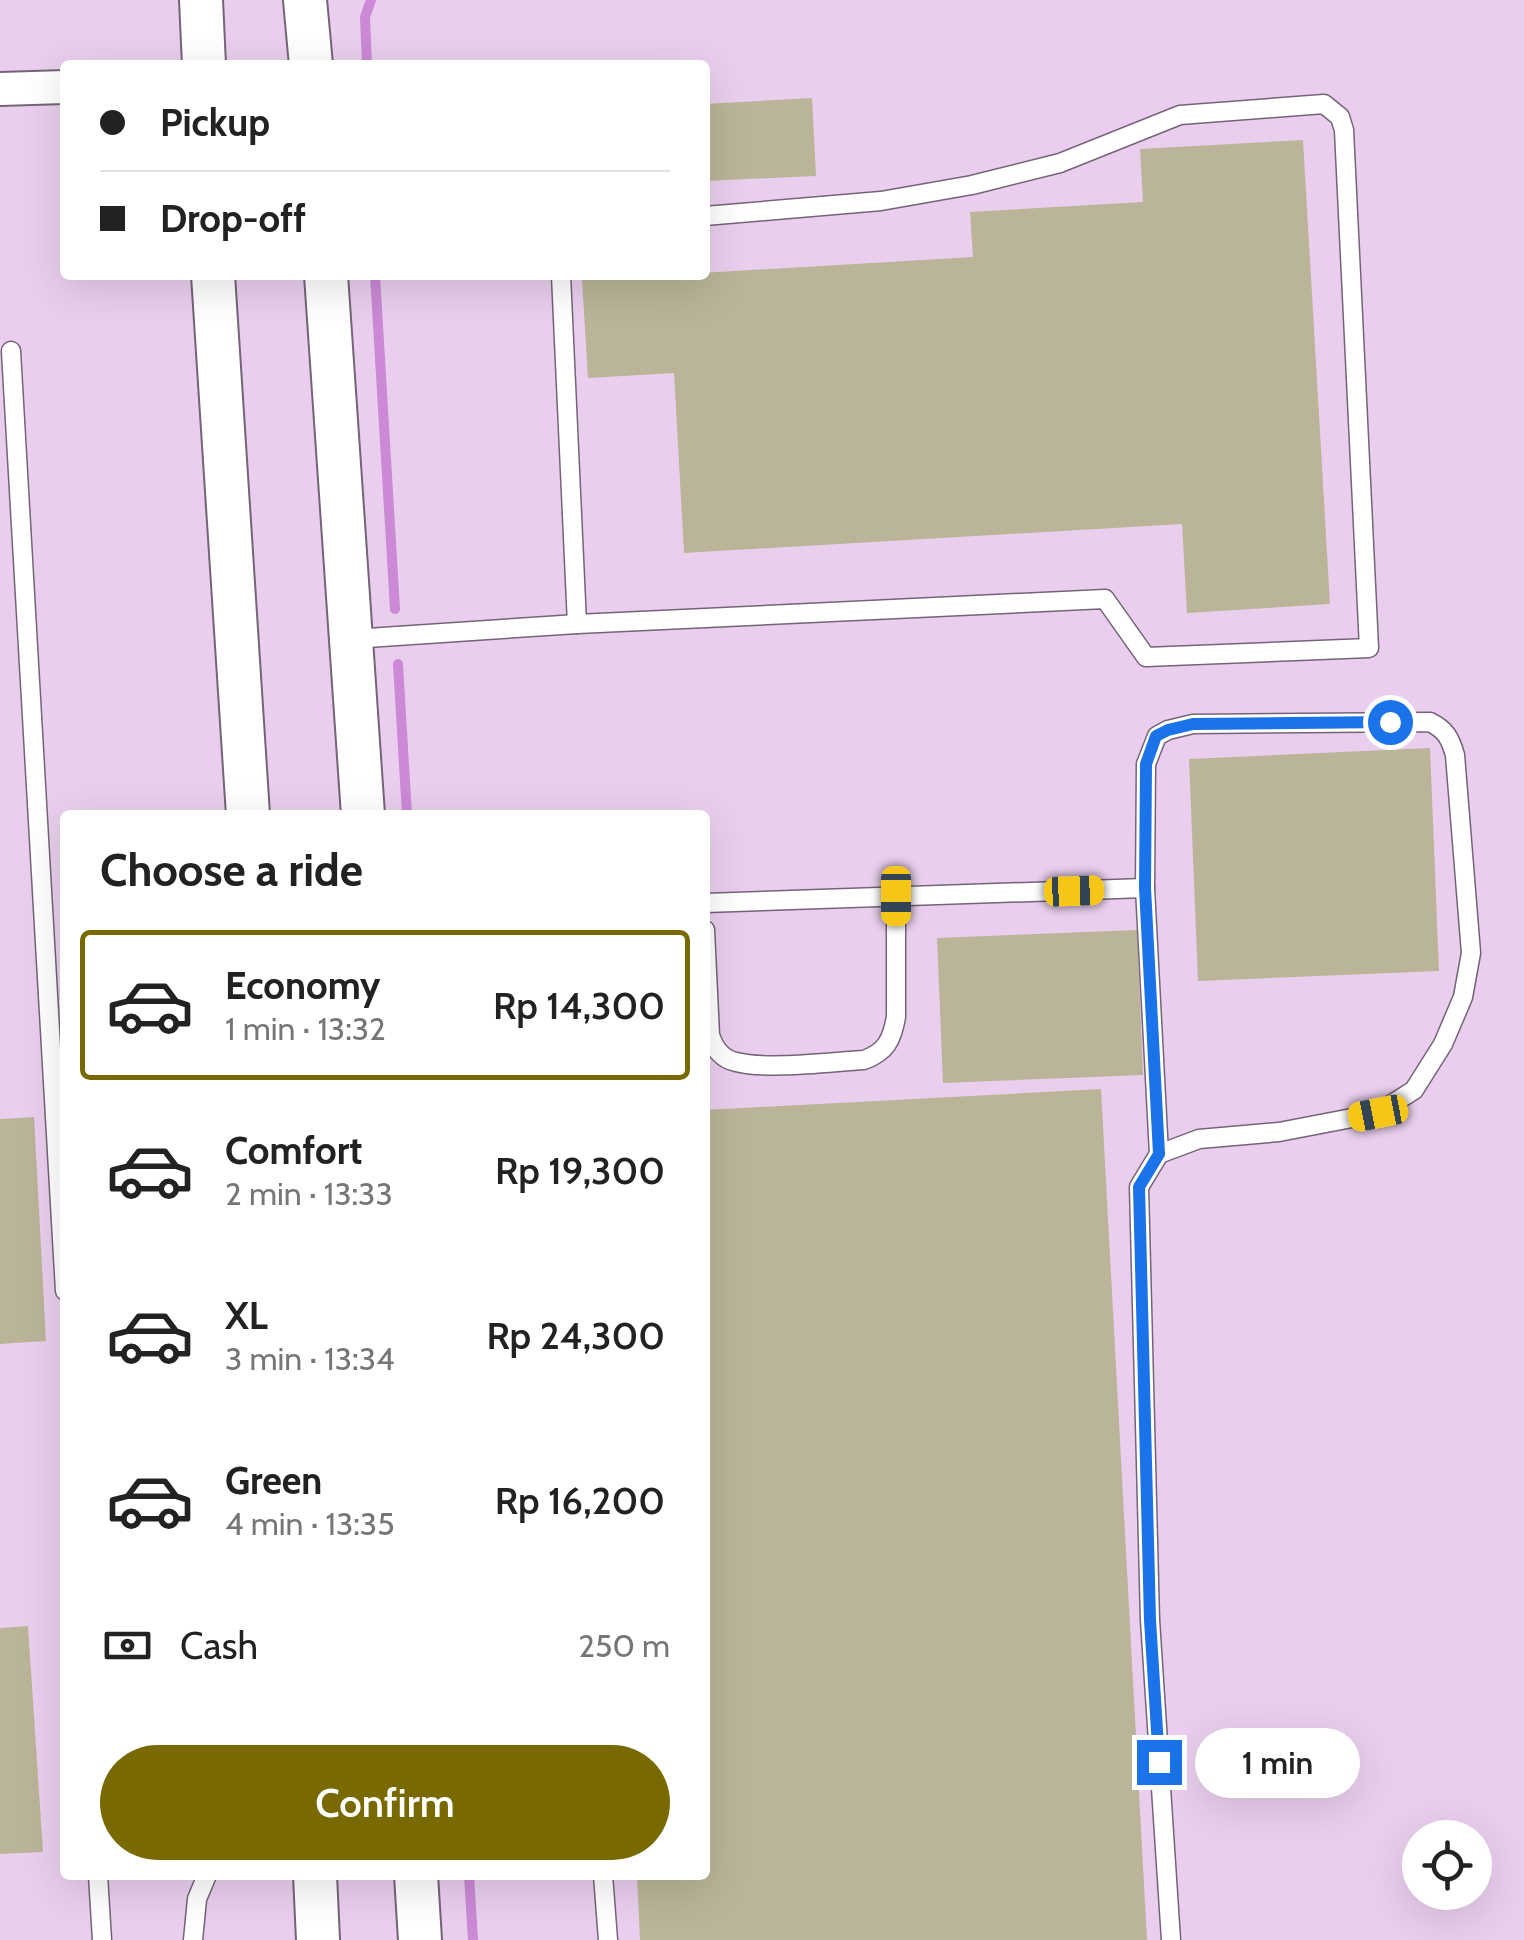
<!DOCTYPE html>
<meta charset="utf-8">
<style>
:root{--surface:#fff;--page:#f2f2f2;--text:#222;--muted:#767676;--line:#e0e0e0;--accent:#786900}
body{margin:0;font-family:Cabin,sans-serif;background:var(--page);color:var(--text);height:100vh;display:flex;flex-direction:column;font-size:38px;white-space:nowrap}
*{box-sizing:border-box;margin:0}
p{font-size:32px;color:var(--muted)}
.icon{flex:none;width:55px;height:55px;fill:none;stroke:currentColor;stroke-width:2;stroke-linecap:round;stroke-linejoin:round}
.map{position:relative;flex:1;overflow:hidden}
.panel{position:absolute;left:60px;top:810px;width:650px;height:1070px;display:flex;flex-direction:column;background:var(--surface);border-radius:10px;box-shadow:0 10px 40px #0002}
.panel>*{flex:none}
.top-card{position:absolute;left:60px;top:60px;width:650px;height:220px;border-radius:10px;box-shadow:0 10px 40px #0002;display:grid;align-content:center;height:220px;padding:0 40px;background:var(--surface)}
.buttons{position:absolute;left:1402px;top:1820px;display:grid;gap:20px}
.buttons a{display:grid;place-items:center;width:90px;height:90px;border-radius:50%;background:var(--surface);box-shadow:0 10px 40px #0002;font-size:50px}
.end{position:absolute;width:45px;height:45px;margin:-22px;border:12px solid #1a73e8;background:#fff;box-shadow:0 0 0 5px #fff}
.from{border-radius:50%}
.bubble{position:absolute;height:70px;border-radius:35px;background:var(--surface);box-shadow:0 10px 40px #0002;font-size:32px;font-weight:600;line-height:70px;text-align:center}
.car{position:absolute;width:30px;height:60px;margin:-30px -15px;border-radius:12px;box-shadow:0 0 8px 2px #0007;background:linear-gradient(#f5c518 24%,#345 0 40%,#f5c518 0 76%,#345 0 86%,#f5c518 0)}
.top-card b{display:flex;align-items:center;gap:35px;height:95px;font-size:38px}
.top-card b+b{border-top:2px solid var(--line)}
.top-card i{width:25px;height:25px;background:var(--text)}
ul{padding:0;list-style:none}
li{display:flex;align-items:center;gap:30px;height:150px;margin:0 20px 15px;padding:0 20px;border:5px solid transparent;border-radius:10px}
li div{flex:1}
li b{display:block;font-size:38px}
li em{font-style:normal;font-weight:600}
li.selected{border-color:var(--accent)}
li>.icon{width:90px;height:90px;stroke-width:1.5}
h2{padding:0 40px;font-size:45px;line-height:120px}
.pay{display:flex;align-items:center;gap:25px;height:110px;padding:0 40px;font-size:38px}
.pay p{margin-inline-start:auto}
.cta{display:flex;gap:20px;margin-top:auto;padding:20px 40px}
.cta a{flex:1;height:115px;border-radius:60px;background:var(--accent);color:#fff;font-size:40px;font-weight:600;line-height:115px;text-align:center}
.map>svg:first-child{display:block}
</style>
<div class="map">
<svg width="1524" height="1940" viewBox="0 0 1524 1940">
<rect width="100%" height="100%" fill="#f1dcf4"/>
<path fill="#e9cfed" fill-rule="evenodd" d="M0 0H1524V1940H0ZM65 65H705V275H65ZM65 815H705V1875H65ZM1420 1838H1475V1892H1420Z"/>
<g fill="none" stroke-linecap="round" stroke-linejoin="round">
<g stroke="#cb89d6" stroke-width="10">
<path d="M367 65 365 17 371 0"/>
<path d="M375 275 395 609"/>
<path d="M398 664 407 815"/>
<path d="M469 1875 473 1940"/>
</g>
</g>
<g fill="#bab598">
<path d="M812 98 816 176 705 181V104Z"/>
<path d="M1303 140 1330 604 1187 613 1182 524 684 553 674 373 588 378 582 280 973 257 970 212 1143 202 1140 149Z"/>
<path d="M1430 748 1439 971 1198 981 1189 759Z"/>
<path d="M1137 930 1143 1075 943 1083 937 938Z"/>
<path d="M1101 1089 1147 1940H640L637 1875H705V1110Z"/>
<path d="M34 1117 46 1341 0 1344V1119Z"/>
<path d="M28 1626 43 1852 0 1854V1628Z"/>
</g>
<g fill="none" stroke-linecap="round" stroke-linejoin="round">
<g stroke="#756378" stroke-width="21">
<g id="service">
<path d="M561 275 577 624"/>
<path d="M11 351 65 1291"/>
<path d="M352 639 577 624 1105 599 1146 657 1369 648 1344 130 1340 117 1324 104 1180 115 1060 163 972 185 881 201 705 216"/>
<path d="M705 903 1145 888"/>
<path d="M705 930 710 1035C714 1048 722 1059 736 1062 768 1070 829 1062 864 1060 886 1052 892 1040 896 1017V897"/>
<path d="M1159 1154 1145 888 1146 764 1157 736 1168 730 1193 724 1430 722C1446 730 1450 738 1455 755L1471 953 1463 997 1443 1044 1414 1090 1378 1113 1279 1132 1199 1139 1159 1154 1139 1187 1150 1620 1171 1940"/>
<path d="M98 1875 102 1940"/>
<path d="M603 1875 608 1940"/>
<path d="M193 1940 197 1899 207 1875"/>
</g>
</g>
<g stroke="#756378" stroke-width="36">
<path id="minor" d="M0 89 65 87"/>
</g>
<g stroke="#756378" stroke-width="46">
<g id="tertiary">
<path d="M201 0 204 65"/>
<path d="M305 0 311 65"/>
<path d="M213 275 248 815"/>
<path d="M326 275 363 815"/>
<path d="M315 1875 318 1940"/>
<path d="M416 1875 420 1940"/>
</g>
</g>
<use href="#service" stroke="#fff" stroke-width="18"/>
<use href="#minor" stroke="#fff" stroke-width="32"/>
<use href="#tertiary" stroke="#fff" stroke-width="42"/>
</g>
<g fill="none" stroke-linecap="round" stroke-linejoin="round">
<path stroke="#1a73e8" stroke-width="12" d="M1159 1762 1150 1620 1139 1187 1159 1154 1145 888 1146 764 1156 736 1168 730 1193 724 1390 722"/>
</g>
</svg>
<div class="buttons">
<a><svg class="icon" aria-label="locate" viewBox="0 0 24 24"><circle cx="12" cy="12" r="6"/><path d="M12 2v4M12 18v4M2 12h4M18 12h4"/></svg></a>
</div>
<i class="end from" style="left:1390px;top:722px"></i>
<i class="end" style="left:1159px;top:1762px"></i>
<div class="bubble" style="left:1195px;top:1728px;width:165px">1 min</div>
<i class="car" style="left:1074px;top:891px;rotate:88deg"></i>
<i class="car" style="left:896px;top:896px;rotate:180deg"></i>
<i class="car" style="left:1378px;top:1113px;rotate:259deg"></i>
<div class="top-card">
<b><i class="from"></i>Pickup</b>
<b><i></i>Drop-off</b>
</div>
<section class="panel">
<h2>Choose a ride</h2>
<ul>
<li class="selected"><svg class="icon" aria-label="car" viewBox="0 0 24 24"><path d="M5 17H2v-5l4-1 3-4h7l3 4 3 1v5h-3M9 17h6M6 11h13"/><circle cx="7" cy="17" r="2"/><circle cx="17" cy="17" r="2"/></svg><div><b>Economy</b><p>1 min · 13:32</p></div><em>Rp 14,300</em></li>
<li><svg class="icon" aria-label="car" viewBox="0 0 24 24"><path d="M5 17H2v-5l4-1 3-4h7l3 4 3 1v5h-3M9 17h6M6 11h13"/><circle cx="7" cy="17" r="2"/><circle cx="17" cy="17" r="2"/></svg><div><b>Comfort</b><p>2 min · 13:33</p></div><em>Rp 19,300</em></li>
<li><svg class="icon" aria-label="car" viewBox="0 0 24 24"><path d="M5 17H2v-5l4-1 3-4h7l3 4 3 1v5h-3M9 17h6M6 11h13"/><circle cx="7" cy="17" r="2"/><circle cx="17" cy="17" r="2"/></svg><div><b>XL</b><p>3 min · 13:34</p></div><em>Rp 24,300</em></li>
<li><svg class="icon" aria-label="car" viewBox="0 0 24 24"><path d="M5 17H2v-5l4-1 3-4h7l3 4 3 1v5h-3M9 17h6M6 11h13"/><circle cx="7" cy="17" r="2"/><circle cx="17" cy="17" r="2"/></svg><div><b>Green</b><p>4 min · 13:35</p></div><em>Rp 16,200</em></li>
</ul>
<div class="pay"><svg class="icon" aria-label="cash" viewBox="0 0 24 24"><path d="M3 7h18v10H3z"/><circle cx="12" cy="12" r="2"/></svg>Cash<p>250 m</p></div>
<div class="cta"><a>Confirm</a></div>
</section>
</div>
